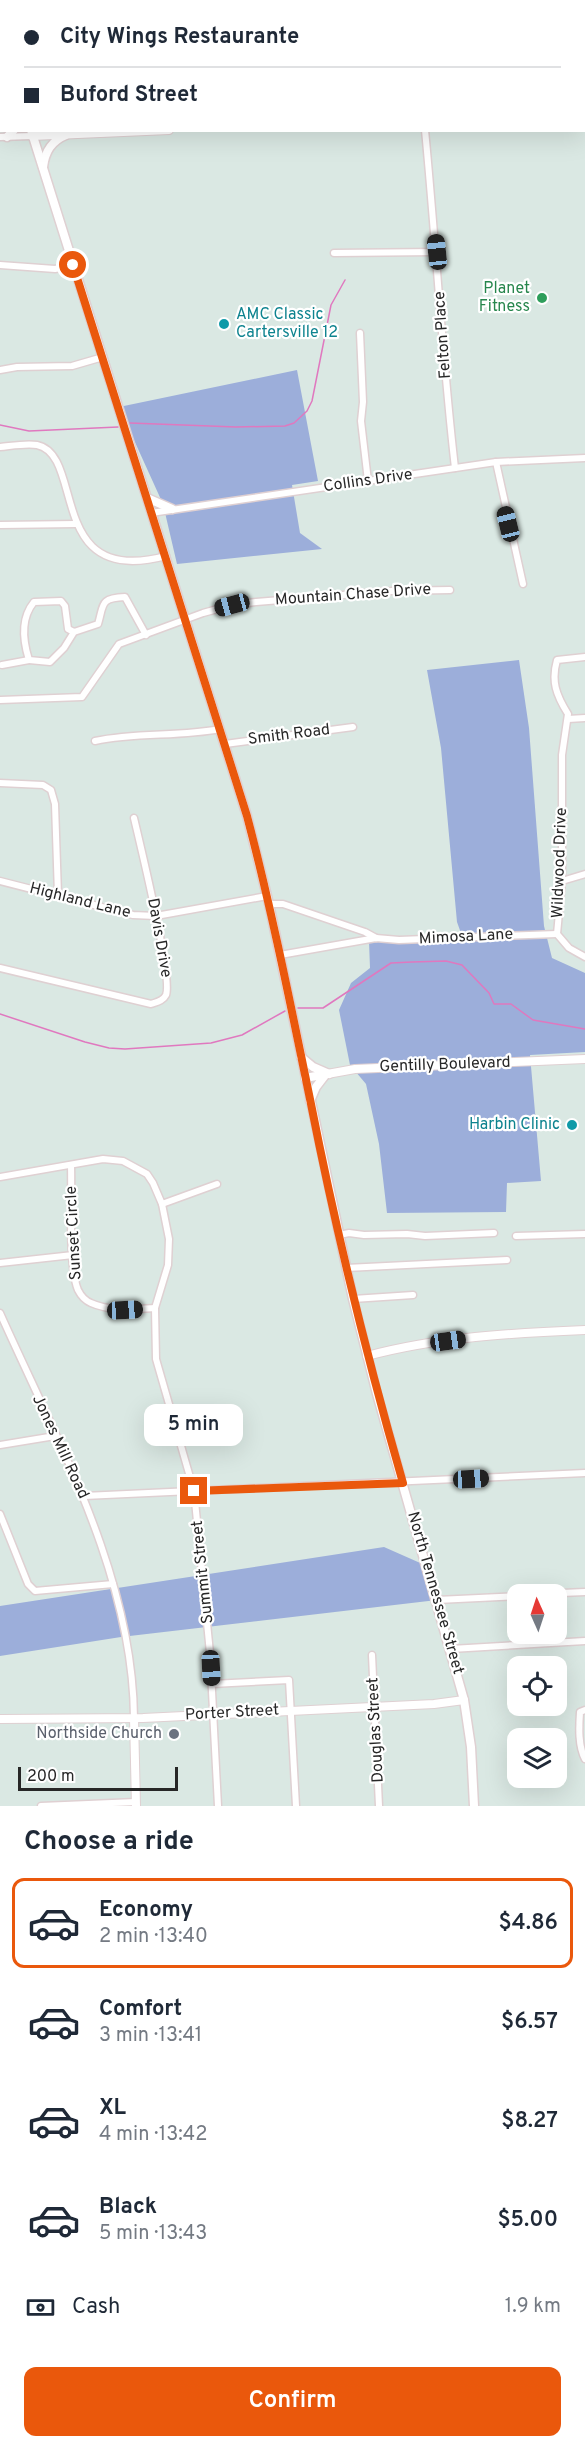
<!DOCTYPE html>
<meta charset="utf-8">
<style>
:root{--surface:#fff;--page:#f6f6f7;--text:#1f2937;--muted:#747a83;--line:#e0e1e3;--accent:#ea580c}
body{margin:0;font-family:Overpass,sans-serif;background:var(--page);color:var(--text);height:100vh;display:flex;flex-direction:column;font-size:22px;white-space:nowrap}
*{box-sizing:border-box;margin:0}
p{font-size:20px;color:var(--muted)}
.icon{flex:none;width:33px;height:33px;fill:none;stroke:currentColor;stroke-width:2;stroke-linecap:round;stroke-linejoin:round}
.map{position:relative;height:1806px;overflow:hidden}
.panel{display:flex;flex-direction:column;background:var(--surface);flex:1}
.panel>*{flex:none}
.top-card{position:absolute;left:0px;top:0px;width:585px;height:132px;box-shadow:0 6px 24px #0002;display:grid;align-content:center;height:132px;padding:0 24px;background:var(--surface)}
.needle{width:39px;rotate:357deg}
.buttons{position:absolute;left:507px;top:1584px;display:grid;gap:12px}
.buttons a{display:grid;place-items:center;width:60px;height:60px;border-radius:12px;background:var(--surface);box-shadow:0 6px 24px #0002;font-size:30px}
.scale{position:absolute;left:18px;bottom:15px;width:160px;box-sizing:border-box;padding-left:6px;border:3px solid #272727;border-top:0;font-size:16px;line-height:21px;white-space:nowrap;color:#272727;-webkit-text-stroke:4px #fff;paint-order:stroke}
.end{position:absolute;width:27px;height:27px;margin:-14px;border:8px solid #ea580c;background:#fff;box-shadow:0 0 0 3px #fff}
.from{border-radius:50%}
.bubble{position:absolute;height:42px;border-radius:12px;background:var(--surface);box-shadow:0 6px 24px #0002;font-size:20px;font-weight:600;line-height:42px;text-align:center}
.car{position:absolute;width:18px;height:36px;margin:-18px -9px;border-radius:8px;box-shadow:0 0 4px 2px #0007;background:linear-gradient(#222 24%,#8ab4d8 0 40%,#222 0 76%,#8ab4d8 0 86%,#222 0)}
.top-card b{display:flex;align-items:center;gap:21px;height:57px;font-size:22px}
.top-card b+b{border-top:2px solid var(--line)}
.top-card i{width:15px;height:15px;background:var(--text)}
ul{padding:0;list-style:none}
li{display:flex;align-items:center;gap:18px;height:90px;margin:0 12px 9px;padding:0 12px;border:3px solid transparent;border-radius:12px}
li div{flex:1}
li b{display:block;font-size:22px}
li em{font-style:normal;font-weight:600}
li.selected{border-color:var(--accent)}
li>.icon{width:54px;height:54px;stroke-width:1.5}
h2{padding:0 24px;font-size:27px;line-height:72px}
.pay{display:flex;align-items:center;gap:15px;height:66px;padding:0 24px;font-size:22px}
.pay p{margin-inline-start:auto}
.button{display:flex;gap:12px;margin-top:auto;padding:12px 24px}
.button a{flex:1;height:69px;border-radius:12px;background:var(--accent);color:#fff;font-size:24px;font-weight:600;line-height:69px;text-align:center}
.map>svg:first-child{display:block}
</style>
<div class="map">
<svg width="585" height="1806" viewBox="0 0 585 1806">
<rect width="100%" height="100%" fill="#dae8e3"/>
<g fill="#9caeda">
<path d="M297 370 318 481 292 485 300 533 322 549 177 564 163 504 119 407Z"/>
<path d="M519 660 529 728 544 926 552 958 585 973V1052L530 1055 541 1181 507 1183 506 1212 387 1213 379 1144 366 1084 350 1065 339 1010 351 983 370 968 369 941 462 936 457 922 441 748 427 670Z"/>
<path d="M384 1547 427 1566 437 1600 121 1637 0 1656V1606Z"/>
</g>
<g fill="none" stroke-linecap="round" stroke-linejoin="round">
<g stroke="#e078bf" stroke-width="1.5">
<path d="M130 423 236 427 285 426 294 423 307 411 312 401 331 305 345 280"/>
<path d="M0 425 29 431 118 427"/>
<path d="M298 1008H323L391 963 412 962 446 961 462 965 489 993 494 1004H511L533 1020 585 1029"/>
<path d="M0 1014 85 1042 109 1048 125 1049 211 1043 242 1035 285 1011"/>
</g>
<g stroke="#dfd0d2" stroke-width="9">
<g id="minor">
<path d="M431 2 432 0"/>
<path d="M425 130C436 243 442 356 455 468"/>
<path d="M0 137 32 136"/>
<path d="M334 253 437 252"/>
<path d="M0 265 55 269 73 265"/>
<path d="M360 333 363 402 361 421 368 481"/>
<path d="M0 370 17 367 72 366 103 357"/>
<path d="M0 447C11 446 26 443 37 445 86 455 45 588 166 556"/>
<path d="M496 462 523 584"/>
<path d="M151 513 496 462 585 458"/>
<path d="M0 525 76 524"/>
<path d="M74 632 64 648 50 662 29 660C23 641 20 619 34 602L61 601 65 606 68 629 74 632 98 624C104 605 99 598 125 597L146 635"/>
<path d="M585 657 557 660C551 681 556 695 568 714L562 755V881L557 934 569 948 585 957"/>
<path d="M2 665 29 660"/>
<path d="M0 700 82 697 119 644 203 613 232 605 256 602 392 591 450 590"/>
<path d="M568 719 585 718"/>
<path d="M95 741C137 732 179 737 220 729"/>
<path d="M225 744 353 727"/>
<path d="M0 783 43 785 51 790 55 804 58 895"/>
<path d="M0 881 133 915 156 916 267 896"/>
<path d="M562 881 585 874"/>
<path d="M269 904H283L365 932 376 938"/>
<path d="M280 955 376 938 399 940 557 934"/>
<path d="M0 968 151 1004C157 1002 163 1001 166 995 173 978 140 844 134 818"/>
<path d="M71 1166C72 1194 68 1267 78 1290 81 1296 86 1301 91 1303 111 1312 134 1309 155 1308"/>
<path d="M0 1177 103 1159 123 1161 147 1174 153 1183 162 1204 169 1239 168 1265 155 1308 156 1359 194 1491 210 1653 218 1806"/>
<path d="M162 1204 217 1184"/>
<path d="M339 1235 349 1233 364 1235 407 1234 425 1236 494 1233"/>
<path d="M516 1236 585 1234"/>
<path d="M0 1263 73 1255"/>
<path d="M346 1268 507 1260"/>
<path d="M353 1299 413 1295"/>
<path d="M0 1313C57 1441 133 1575 134 1718"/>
<path d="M0 1445 55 1436"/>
<path d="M84 1496 585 1473"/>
<path d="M0 1514 28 1584 35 1591 113 1584"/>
<path d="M538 1594 585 1592"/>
<path d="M437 1600 518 1596"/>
<path d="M451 1649 585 1641"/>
<path d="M372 1655 379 1806"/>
<path d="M212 1684 289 1680 296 1806"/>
<path d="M585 1710 580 1712C579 1727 578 1746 585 1759"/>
<path d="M41 1806 136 1802"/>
</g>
</g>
<g stroke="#dfd0d2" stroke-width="10">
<g id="tertiary">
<path d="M584 109H585"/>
<path d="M32 136 169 130"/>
<path d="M305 1078 355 1069 585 1059"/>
<path d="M367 1356C437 1337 513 1333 585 1330"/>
<path d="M134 1718 136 1806"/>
<path d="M0 1719 143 1718 434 1704 464 1700"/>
</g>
</g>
<g stroke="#dfd0d2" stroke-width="11">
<g id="secondary">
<path d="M0 24 2 29"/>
<path d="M0 60 2 64"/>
<path d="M0 71 2 76"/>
<path d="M31 130 247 816 269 904 353 1299 377 1394 464 1700 471 1747 474 1806"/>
<path d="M47 130 59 135"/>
<path d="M7 137 14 130"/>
<path d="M43 167C45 152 51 141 66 135"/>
<path d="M147 498 172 509"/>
<path d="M301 1057 313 1067 329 1074"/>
<path d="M310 1101 316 1087 326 1074"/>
</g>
</g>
<g stroke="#c7c7c7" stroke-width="12">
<g id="primary">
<path d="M487 0 489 2"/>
<path d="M516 0 517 2"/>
<path d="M584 67 585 69"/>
<path d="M584 92 585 94"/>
</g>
</g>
<use href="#minor" stroke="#fff" stroke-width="6"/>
<use href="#tertiary" stroke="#fff" stroke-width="8"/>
<use href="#secondary" stroke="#fff" stroke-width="8"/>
<use href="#primary" stroke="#68e0ca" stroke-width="9"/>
</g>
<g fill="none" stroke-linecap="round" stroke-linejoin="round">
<path stroke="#ea580c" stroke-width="8" d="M73 265 247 816C272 911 291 1007 311 1104 336 1231 367 1358 403 1483L194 1491"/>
</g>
<circle fill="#2e9e5b" stroke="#fff" stroke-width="2" cx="542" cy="298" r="6"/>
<g fill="#0f9aa8" stroke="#fff" stroke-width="2">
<circle cx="224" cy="324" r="6"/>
<circle cx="572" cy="1125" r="6"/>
</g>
<circle fill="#6b7280" stroke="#fff" stroke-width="2" cx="174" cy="1734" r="6"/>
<g text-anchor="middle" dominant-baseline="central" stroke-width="4.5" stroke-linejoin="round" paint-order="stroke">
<g font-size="16" fill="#27864d" stroke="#fff" text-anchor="end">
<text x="530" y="289">Planet<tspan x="530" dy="18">Fitness</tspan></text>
</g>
<g font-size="16" fill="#0d838f" stroke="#fff" text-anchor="start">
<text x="236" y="315">AMC Classic<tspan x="236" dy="18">Cartersville 12</tspan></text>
<text x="560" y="1125" text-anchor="end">Harbin Clinic</text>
</g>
<g font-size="16" fill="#272727" stroke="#fff">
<text transform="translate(443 335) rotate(-94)">Felton Place</text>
<text transform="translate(368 481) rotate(-8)">Collins Drive</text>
<text transform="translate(353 595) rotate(-4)">Mountain Chase Drive</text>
<text transform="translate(289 735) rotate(-7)">Smith Road</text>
<text transform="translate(560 863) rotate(-88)">Wildwood Drive</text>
<text transform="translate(80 901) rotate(14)">Highland Lane</text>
<text transform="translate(466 937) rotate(-3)">Mimosa Lane</text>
<text transform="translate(159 938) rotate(80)">Davis Drive</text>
<text transform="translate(445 1065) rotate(-2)">Gentilly Boulevard</text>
<text transform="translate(74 1233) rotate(-93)">Sunset Circle</text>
<text transform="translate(60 1447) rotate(65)">Jones Mill Road</text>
<text transform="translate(203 1572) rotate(-96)">Summit Street</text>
<text transform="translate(435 1593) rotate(74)">North Tennessee Street</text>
<text transform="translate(232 1713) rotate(-3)">Porter Street</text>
<text transform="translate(376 1730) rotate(-93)">Douglas Street</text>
</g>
<g font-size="16" fill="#5b616d" stroke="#fff" text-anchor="end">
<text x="162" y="1734">Northside Church</text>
</g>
</g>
</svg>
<div class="buttons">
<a><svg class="needle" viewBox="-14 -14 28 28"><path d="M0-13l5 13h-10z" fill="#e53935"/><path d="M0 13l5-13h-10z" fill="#747a83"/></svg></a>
<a><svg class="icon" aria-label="locate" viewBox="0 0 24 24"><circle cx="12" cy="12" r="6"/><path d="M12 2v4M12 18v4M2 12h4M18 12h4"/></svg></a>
<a><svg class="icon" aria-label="layers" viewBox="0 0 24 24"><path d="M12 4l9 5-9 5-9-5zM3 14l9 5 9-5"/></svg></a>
</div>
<div class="scale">200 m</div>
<i class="end from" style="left:73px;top:265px"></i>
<i class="end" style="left:194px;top:1491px"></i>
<div class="bubble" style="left:144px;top:1404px;width:99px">5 min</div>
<i class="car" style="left:437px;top:252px;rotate:354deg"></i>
<i class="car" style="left:508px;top:524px;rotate:346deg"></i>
<i class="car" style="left:232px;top:605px;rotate:255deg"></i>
<i class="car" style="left:125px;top:1310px;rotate:87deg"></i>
<i class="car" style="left:448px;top:1341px;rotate:82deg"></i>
<i class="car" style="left:471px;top:1479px;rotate:87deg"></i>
<i class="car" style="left:211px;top:1668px;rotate:177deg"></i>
<div class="top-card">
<b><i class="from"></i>City Wings Restaurante</b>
<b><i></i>Buford Street</b>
</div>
</div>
<section class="panel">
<h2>Choose a ride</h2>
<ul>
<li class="selected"><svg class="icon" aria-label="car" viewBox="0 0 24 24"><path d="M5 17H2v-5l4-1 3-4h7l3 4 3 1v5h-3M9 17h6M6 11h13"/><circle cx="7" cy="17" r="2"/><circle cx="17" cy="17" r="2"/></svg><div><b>Economy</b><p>2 min · 13:40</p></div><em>$4.86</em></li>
<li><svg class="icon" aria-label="car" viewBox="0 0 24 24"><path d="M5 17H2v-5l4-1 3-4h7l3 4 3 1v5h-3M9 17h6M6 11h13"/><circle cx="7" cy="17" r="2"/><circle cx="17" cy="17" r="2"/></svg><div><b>Comfort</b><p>3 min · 13:41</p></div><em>$6.57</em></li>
<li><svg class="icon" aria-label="car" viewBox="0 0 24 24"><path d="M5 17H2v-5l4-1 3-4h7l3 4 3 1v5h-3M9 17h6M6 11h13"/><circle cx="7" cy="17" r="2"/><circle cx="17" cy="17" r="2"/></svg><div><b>XL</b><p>4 min · 13:42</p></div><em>$8.27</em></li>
<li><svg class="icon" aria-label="car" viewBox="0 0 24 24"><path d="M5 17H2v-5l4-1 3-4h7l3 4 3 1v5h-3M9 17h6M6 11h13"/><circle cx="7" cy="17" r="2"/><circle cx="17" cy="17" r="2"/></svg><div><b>Black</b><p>5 min · 13:43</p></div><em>$5.00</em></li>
</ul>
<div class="pay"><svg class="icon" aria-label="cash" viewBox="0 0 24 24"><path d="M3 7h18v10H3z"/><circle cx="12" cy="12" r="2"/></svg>Cash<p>1.9 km</p></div>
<div class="button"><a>Confirm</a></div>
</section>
